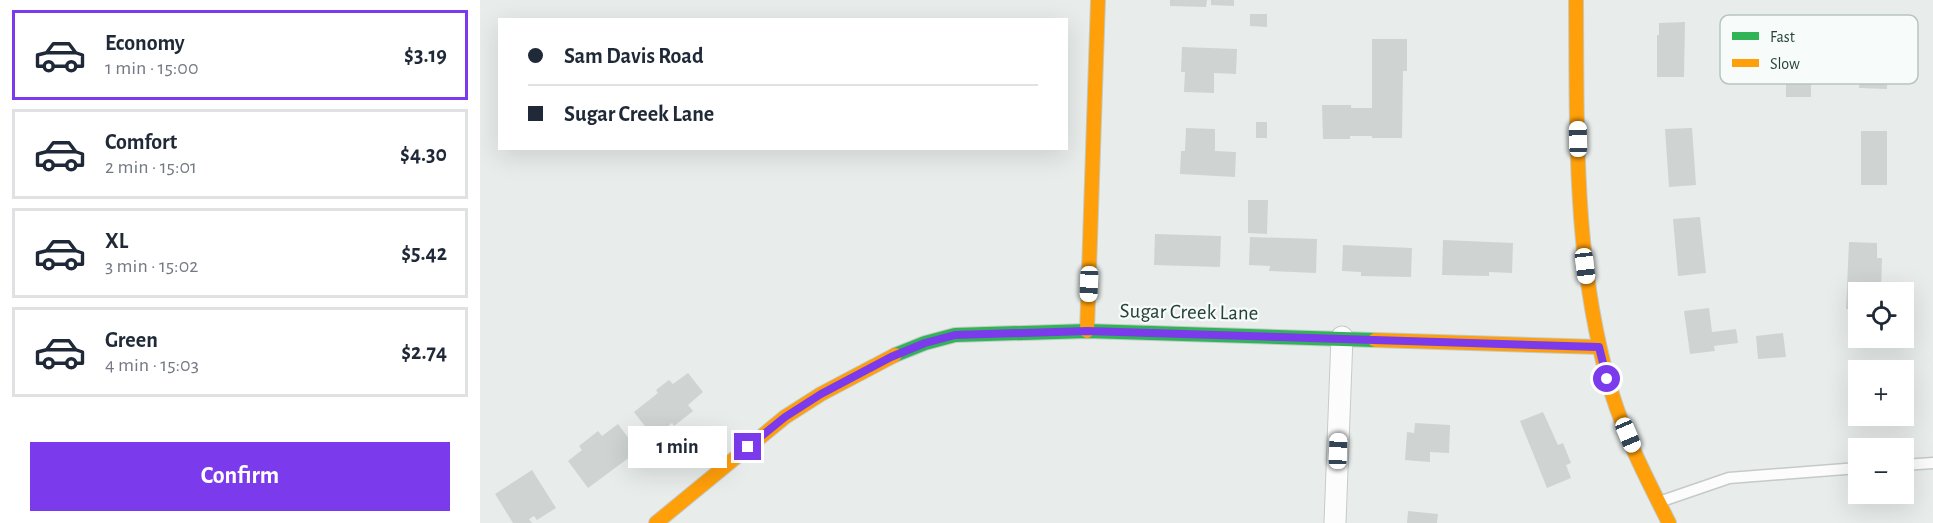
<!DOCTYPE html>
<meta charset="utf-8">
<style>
:root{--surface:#fff;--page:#f6f6f7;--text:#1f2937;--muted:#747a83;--line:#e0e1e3;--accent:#7c3aed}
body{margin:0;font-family:"Alegreya Sans",sans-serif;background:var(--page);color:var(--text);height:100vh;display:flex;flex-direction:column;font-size:22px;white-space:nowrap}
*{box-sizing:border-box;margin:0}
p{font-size:20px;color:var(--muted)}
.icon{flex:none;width:33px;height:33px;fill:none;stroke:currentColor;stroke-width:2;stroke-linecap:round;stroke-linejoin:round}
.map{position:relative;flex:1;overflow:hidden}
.details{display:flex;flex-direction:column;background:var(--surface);width:480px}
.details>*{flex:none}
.top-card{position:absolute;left:18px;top:18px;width:570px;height:132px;border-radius:0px;box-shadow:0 6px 24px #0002;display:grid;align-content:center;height:132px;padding:0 30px;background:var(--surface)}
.controls{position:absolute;left:1368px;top:282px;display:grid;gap:12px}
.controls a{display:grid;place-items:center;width:66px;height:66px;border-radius:0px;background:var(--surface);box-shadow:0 6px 24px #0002;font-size:30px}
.end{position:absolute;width:27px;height:27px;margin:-14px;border:8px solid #7c3aed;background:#fff;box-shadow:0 0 0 3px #fff}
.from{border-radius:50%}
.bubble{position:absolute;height:42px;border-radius:0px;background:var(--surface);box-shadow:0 6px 24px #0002;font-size:20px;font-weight:600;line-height:42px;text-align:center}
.car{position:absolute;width:18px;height:36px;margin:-18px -9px;border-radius:8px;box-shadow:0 0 4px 2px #0007;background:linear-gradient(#fff 24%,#345 0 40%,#fff 0 76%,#345 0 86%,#fff 0)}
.top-card b{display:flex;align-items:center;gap:21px;height:57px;font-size:22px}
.top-card b+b{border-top:2px solid var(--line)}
.top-card i{width:15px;height:15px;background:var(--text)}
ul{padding:10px 0 0;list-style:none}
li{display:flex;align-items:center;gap:18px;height:90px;margin:0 12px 9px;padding:0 18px;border:3px solid var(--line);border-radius:0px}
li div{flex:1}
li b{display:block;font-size:22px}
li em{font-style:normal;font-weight:600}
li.current{border-color:var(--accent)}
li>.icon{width:54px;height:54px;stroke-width:1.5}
.primary-button{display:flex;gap:12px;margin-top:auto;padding:12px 30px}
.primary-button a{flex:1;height:69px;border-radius:0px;background:var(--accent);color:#fff;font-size:24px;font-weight:600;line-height:69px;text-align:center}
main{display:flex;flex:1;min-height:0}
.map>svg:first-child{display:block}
</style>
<main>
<section class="details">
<ul>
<li class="current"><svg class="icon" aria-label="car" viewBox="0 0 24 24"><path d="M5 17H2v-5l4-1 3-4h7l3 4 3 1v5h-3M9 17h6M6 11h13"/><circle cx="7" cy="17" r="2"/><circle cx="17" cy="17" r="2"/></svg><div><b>Economy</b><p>1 min · 15:00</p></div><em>$3.19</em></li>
<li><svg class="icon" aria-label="car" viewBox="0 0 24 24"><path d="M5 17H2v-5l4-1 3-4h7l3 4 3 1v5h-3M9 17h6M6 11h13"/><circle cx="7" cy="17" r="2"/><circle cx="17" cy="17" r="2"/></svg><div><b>Comfort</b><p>2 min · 15:01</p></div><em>$4.30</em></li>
<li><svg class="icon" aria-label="car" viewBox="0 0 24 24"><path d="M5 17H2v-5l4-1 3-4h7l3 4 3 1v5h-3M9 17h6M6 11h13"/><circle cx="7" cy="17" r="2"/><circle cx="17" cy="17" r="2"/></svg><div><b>XL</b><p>3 min · 15:02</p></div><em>$5.42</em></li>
<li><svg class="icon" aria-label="car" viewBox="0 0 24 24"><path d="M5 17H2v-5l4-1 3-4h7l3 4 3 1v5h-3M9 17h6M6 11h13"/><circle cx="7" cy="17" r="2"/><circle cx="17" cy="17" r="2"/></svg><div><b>Green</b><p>4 min · 15:03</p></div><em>$2.74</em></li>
</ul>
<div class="primary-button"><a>Confirm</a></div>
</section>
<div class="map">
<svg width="1453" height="523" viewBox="0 0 1453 523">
<rect width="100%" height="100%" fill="#e8edeb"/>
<g fill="#cfd4d2">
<path d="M690 0H727L726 7 690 6Z"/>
<path d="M731 0H754V6L731 5Z"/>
<path d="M770 14H787V27L770 26Z"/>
<path d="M1205 22 1204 77H1177V35H1179V23Z"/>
<path d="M1380 26 1408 27 1407 89 1379 88Z"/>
<path d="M892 39H927V71H923L922 138H892V136H870V139H843L842 105H871V108H892Z"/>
<path d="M702 47 757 49 756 74 734 73V93L704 92 705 72H701Z"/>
<rect x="1306" y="71" width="25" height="26"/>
<rect x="776" y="122" width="11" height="16"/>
<path d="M706 128 735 129V151L756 152 755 177 700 174 701 151H705Z"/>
<path d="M1212 128 1216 185 1189 187 1185 129Z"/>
<rect x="1381" y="131" width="26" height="54"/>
<path d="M768 200H788L787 234 768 233Z"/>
<path d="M1220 217 1226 273 1198 276 1193 219Z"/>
<path d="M675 234 741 236 740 267 674 265Z"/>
<path d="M770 237 837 239 836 273 789 271 790 266 769 265Z"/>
<path d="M963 240 1033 243 1032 273 1009 272V276L962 275Z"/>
<path d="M1369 242 1397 243V258H1402L1401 292H1378V309H1366Z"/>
<path d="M863 245 932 248 931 277 881 276V272L862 271Z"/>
<path d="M1229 308 1232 332 1256 329 1258 343 1234 346 1235 351 1210 354 1204 311Z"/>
<path d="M1303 333 1306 357 1278 359 1276 336Z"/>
<path d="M208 373 223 392 208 405 213 411 194 426 192 423 174 438 154 412 178 393 176 390 189 380 193 384Z"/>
<path d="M1063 412 1078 445 1083 443 1091 463 1086 465 1091 478 1067 488 1040 421Z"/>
<path d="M935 423 970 425 969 453 950 452V462L925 460 927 432 934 433Z"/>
<path d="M138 424 158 451 108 488 88 461 102 450 99 446 118 431 122 436Z"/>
<path d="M52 470 76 508 57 520 54 516 49 519 52 523H33L15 494Z"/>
<path d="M928 511 958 514 957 523H927Z"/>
</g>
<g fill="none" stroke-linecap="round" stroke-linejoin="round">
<g stroke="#c5cac8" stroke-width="13">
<g id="lane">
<path d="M1424 465 1453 463"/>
<path d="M1179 502 1249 478 1378 468"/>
</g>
</g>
<g stroke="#c5cac8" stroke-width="23">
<path id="street" d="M855 523 862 337"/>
</g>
<g stroke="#c3cbc8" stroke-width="16">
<path id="fast" d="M415 355 445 343 475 335 607 331 895 340"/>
</g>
<g stroke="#c3cbc8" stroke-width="16">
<g id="slow">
<path d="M1096 0C1097 132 1093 266 1132 394 1146 439 1168 481 1189 523"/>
<path d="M607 331 618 0"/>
<path d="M895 340 1119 347"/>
<path d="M176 523 305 417 341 394 415 355"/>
</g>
</g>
<use href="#lane" stroke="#fcfcfc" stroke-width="10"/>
<use href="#street" stroke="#fcfcfc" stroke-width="21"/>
<use href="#fast" stroke="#30b455" stroke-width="14"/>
<use href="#slow" stroke="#ff9f0a" stroke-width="14"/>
</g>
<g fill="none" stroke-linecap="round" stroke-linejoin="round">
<path stroke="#7c3aed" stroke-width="8" d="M268 447 305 417 341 394 411 357 445 343 475 335 607 331 1119 347 1127 379"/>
</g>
<g text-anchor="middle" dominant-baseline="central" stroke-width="4.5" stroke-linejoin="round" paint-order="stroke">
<g font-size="21" fill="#24423a" stroke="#f7fbf9">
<text transform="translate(709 312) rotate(1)">Sugar Creek Lane</text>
</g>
</g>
<rect x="1240" y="15" width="198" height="69" rx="9" fill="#f7fbf9" stroke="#b8c4c0" stroke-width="1.5"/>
<rect x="1252" y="32" width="27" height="8" fill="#30b455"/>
<rect x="1252" y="59" width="27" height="8" fill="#ff9f0a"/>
<g font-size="16" fill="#24423a">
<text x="1290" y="42">Fast</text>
<text x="1290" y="69">Slow</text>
</g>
</svg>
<div class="controls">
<a><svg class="icon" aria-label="locate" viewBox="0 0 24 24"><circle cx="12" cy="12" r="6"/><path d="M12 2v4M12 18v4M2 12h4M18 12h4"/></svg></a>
<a>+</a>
<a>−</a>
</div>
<i class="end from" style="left:1127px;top:379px"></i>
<i class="end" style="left:268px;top:447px"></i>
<div class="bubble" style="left:148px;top:426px;width:99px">1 min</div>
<i class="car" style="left:1098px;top:139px;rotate:359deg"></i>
<i class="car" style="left:1105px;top:266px;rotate:173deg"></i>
<i class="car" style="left:609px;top:284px;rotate:182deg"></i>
<i class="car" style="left:1148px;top:435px;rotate:157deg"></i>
<i class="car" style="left:858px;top:451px;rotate:2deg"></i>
<div class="top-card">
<b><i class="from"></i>Sam Davis Road</b>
<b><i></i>Sugar Creek Lane</b>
</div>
</div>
</main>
